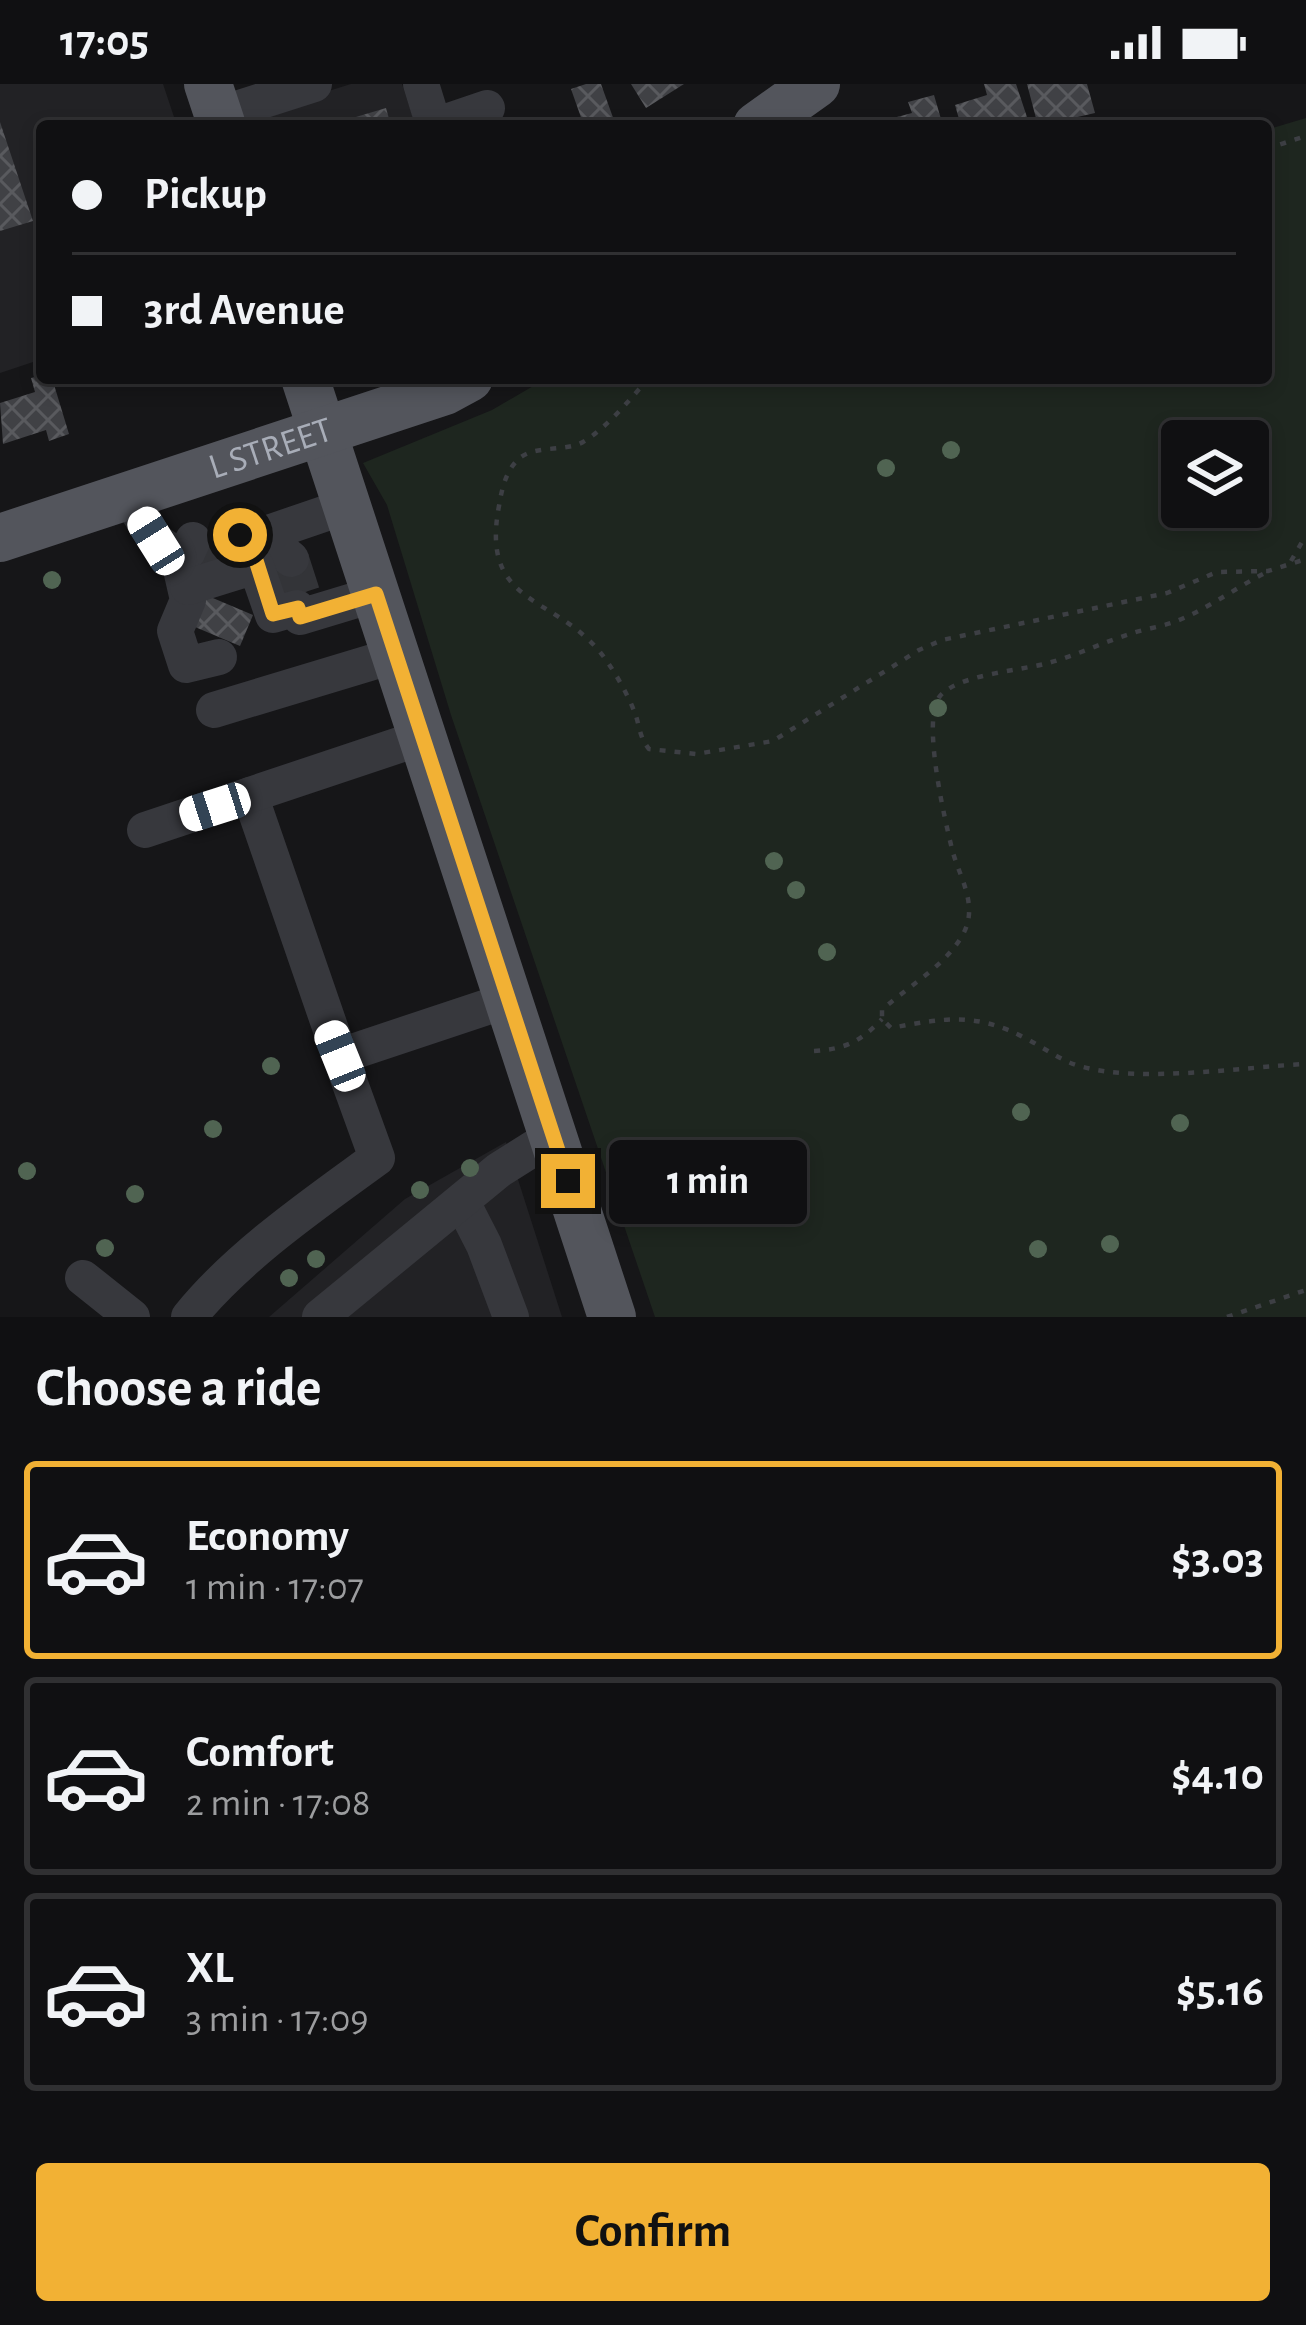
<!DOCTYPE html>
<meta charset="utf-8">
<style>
:root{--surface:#101012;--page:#1e1e20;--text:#f1f3f6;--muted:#9c9d9f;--line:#303032;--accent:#f2b134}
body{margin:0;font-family:"Alegreya Sans",sans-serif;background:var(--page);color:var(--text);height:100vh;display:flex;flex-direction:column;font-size:45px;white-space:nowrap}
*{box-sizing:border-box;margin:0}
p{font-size:39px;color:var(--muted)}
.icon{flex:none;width:66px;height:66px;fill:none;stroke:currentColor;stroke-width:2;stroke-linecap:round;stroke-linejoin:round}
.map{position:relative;height:1233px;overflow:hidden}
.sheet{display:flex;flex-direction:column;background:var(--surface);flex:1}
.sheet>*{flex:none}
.guide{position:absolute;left:36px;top:36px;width:1236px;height:264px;border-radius:12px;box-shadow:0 6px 18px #0003,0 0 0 3px var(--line);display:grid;align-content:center;height:264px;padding:0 36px;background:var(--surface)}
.fabs{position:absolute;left:1161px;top:336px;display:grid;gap:24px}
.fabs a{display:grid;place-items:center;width:108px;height:108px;border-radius:12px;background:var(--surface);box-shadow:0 6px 18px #0003,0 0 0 3px var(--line);font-size:60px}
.end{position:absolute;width:54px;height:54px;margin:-27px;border:15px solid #f2b134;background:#111;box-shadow:0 0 0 6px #111}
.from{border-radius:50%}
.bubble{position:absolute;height:84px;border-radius:12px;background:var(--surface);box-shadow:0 6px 18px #0003,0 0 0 3px var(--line);font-size:39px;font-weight:700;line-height:84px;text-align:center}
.car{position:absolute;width:36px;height:72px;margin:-36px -18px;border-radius:15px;box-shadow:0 0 9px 3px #0007;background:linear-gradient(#fff 24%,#345 0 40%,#fff 0 76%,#345 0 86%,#fff 0)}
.guide b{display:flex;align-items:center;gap:42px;height:114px;font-size:45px}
.guide b+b{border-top:3px solid var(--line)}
.guide i{width:30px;height:30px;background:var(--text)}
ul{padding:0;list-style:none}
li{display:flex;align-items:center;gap:36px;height:198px;margin:0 24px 18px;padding:0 12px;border:6px solid var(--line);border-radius:12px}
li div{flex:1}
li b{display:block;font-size:45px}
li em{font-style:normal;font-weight:700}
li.active{border-color:var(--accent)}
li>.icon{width:108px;height:108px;stroke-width:1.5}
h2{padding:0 36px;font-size:54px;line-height:144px}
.action{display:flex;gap:24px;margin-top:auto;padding:24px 36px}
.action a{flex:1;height:138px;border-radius:12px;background:var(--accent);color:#111;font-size:48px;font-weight:700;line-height:138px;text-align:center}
.status{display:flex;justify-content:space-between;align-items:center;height:84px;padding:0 60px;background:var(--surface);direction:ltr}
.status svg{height:33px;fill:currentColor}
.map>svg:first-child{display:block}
</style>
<div class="status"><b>17:05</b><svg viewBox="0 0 49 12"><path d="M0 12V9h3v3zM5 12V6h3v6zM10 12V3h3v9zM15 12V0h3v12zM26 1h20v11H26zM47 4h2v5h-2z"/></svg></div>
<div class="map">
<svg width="1306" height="1233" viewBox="0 0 1306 1233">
<defs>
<pattern id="building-cross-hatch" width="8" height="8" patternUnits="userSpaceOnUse" patternTransform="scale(3)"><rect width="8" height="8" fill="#404145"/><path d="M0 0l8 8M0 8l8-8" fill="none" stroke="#595a5e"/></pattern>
</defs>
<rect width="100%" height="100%" fill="#161618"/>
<g fill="#222225">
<path d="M0 0H163L177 42H42V275L0 289Z"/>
<path d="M351 0H402L416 42H262L258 29Z"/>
<path d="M506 1058 562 1233H269L405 1115Z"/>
</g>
<path fill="#1e261f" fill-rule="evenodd" d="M1306 34V1233H655L451 631 387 421 363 379 492 326 547 294H1266V46ZM1182 357H1248V423H1182Z"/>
<g fill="url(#building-cross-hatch)">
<path d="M586 0H601L616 42H584L571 5Z"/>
<path d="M631 0H684L646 24Z"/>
<path d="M984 0H1016L1030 42H961L955 21 987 11Z"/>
<path d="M1027 0H1087L1095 29 1038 42Z"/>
<path d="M934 11 941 35 922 42H884L882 37 912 29 908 18Z"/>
<path d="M386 24 391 42H329V41Z"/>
<path d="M0 38 33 137 0 147Z"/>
<path d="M42 291V294H52L69 350 49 357 46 346 3 360 0 319 35 308 31 294Z"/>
<path d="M296 474 307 507 275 518 264 484Z"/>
<path d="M201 509 253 531 240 562 188 540Z"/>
</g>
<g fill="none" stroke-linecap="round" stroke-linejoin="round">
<g stroke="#333438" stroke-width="36" stroke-dasharray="36 18" stroke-linecap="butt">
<path d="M291 475 302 509"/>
<path d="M200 476 234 466"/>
</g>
<g stroke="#3d3f44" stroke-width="4.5" stroke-dasharray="6 9" stroke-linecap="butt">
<path d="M1266 65 1306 52"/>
<path d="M649 294C630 315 607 344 583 358 565 368 538 361 521 373 506 385 502 404 499 422 480 521 552 510 600 568 613 584 629 612 636 632 640 645 640 654 649 665L696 670 773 657 919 566 942 556 1167 509 1217 488 1268 487 1306 475"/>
<path d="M1291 477 1306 451"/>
<path d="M1263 490C1234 505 1204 527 1174 538 1160 543 1144 545 1130 550 1101 559 1073 573 1044 580 1016 587 958 591 940 612 921 635 945 736 952 765 959 793 980 822 962 852 943 884 908 902 882 926V935L891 944C943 934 976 928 1025 954 1045 964 1062 978 1083 983 1144 999 1242 983 1306 980"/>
<path d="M814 967C845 965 860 958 882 935"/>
<path d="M1227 1233 1306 1206"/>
</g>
<g stroke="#37383d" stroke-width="36">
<path d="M421 0 434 42 487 24"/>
<path d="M218 31 314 0"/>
<path d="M128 411 156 457 178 472 187 469 193 456"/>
<path d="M227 445 240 450 234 466"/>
<path d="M178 472 188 516 175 547 186 581 219 573"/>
<path d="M291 475 275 462 271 448 347 422"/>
<path d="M188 503 256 482 273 531 297 524 300 533 376 510"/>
<path d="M214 626 396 571"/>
<path d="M250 711 340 972"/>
<path d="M145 746 423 653"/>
<path d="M462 1118 484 1161 511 1233"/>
<path d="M83 1194 132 1233"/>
<path d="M189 1233C238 1172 314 1120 377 1074L340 972 508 916"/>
<path d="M320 1233 499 1086 553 1052"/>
</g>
<g stroke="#53555c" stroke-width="48">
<path d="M208 0 222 42"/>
<path d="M757 42 816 0"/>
<path d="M305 294 612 1233"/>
<path id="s1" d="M0 454 445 307 469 294"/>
</g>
</g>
<g fill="#506452">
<circle cx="951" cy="366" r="9"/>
<circle cx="886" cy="384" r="9"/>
<circle cx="52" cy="496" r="9"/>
<circle cx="938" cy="624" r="9"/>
<circle cx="774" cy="777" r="9"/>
<circle cx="796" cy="806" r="9"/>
<circle cx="827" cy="868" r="9"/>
<circle cx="271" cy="982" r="9"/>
<circle cx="1021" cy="1028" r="9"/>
<circle cx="1180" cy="1039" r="9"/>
<circle cx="213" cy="1045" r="9"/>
<circle cx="470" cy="1084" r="9"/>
<circle cx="27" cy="1087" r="9"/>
<circle cx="420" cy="1106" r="9"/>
<circle cx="135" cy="1110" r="9"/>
<circle cx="1110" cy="1160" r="9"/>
<circle cx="105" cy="1164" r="9"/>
<circle cx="1038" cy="1165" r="9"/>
<circle cx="316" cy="1175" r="9"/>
<circle cx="289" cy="1194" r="9"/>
</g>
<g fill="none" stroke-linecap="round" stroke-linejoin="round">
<path stroke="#f2b134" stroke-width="15" d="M240 451 247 448 273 530 298 524 300 533 376 510 568 1097"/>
</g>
<g text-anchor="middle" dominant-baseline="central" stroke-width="10" stroke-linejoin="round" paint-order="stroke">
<g font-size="36" fill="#a8adb8" stroke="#111113">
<text stroke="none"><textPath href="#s1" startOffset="285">L STREET</textPath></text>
</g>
</g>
</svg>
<div class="fabs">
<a><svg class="icon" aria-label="layers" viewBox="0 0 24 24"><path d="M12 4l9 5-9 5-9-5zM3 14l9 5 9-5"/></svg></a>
</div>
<i class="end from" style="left:240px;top:451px"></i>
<i class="end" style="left:568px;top:1097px"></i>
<div class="bubble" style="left:609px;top:1056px;width:198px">1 min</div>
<i class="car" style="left:156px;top:457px;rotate:328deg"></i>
<i class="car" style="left:215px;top:723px;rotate:252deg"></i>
<i class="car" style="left:340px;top:972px;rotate:338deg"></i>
<div class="guide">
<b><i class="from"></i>Pickup</b>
<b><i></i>3rd Avenue</b>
</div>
</div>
<section class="sheet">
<h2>Choose a ride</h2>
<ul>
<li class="active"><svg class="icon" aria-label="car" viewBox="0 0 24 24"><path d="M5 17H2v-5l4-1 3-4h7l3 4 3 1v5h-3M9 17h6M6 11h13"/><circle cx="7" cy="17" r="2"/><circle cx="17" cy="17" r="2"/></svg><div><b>Economy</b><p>1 min · 17:07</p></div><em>$3.03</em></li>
<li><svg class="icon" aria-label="car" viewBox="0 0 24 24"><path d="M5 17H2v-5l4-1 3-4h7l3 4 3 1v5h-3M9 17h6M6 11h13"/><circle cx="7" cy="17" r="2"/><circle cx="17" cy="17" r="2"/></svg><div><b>Comfort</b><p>2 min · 17:08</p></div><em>$4.10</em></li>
<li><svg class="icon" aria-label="car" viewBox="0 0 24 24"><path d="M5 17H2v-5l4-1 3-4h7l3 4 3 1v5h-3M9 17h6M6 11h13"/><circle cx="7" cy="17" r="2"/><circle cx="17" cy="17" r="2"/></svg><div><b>XL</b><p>3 min · 17:09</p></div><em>$5.16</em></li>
</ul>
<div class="action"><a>Confirm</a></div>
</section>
